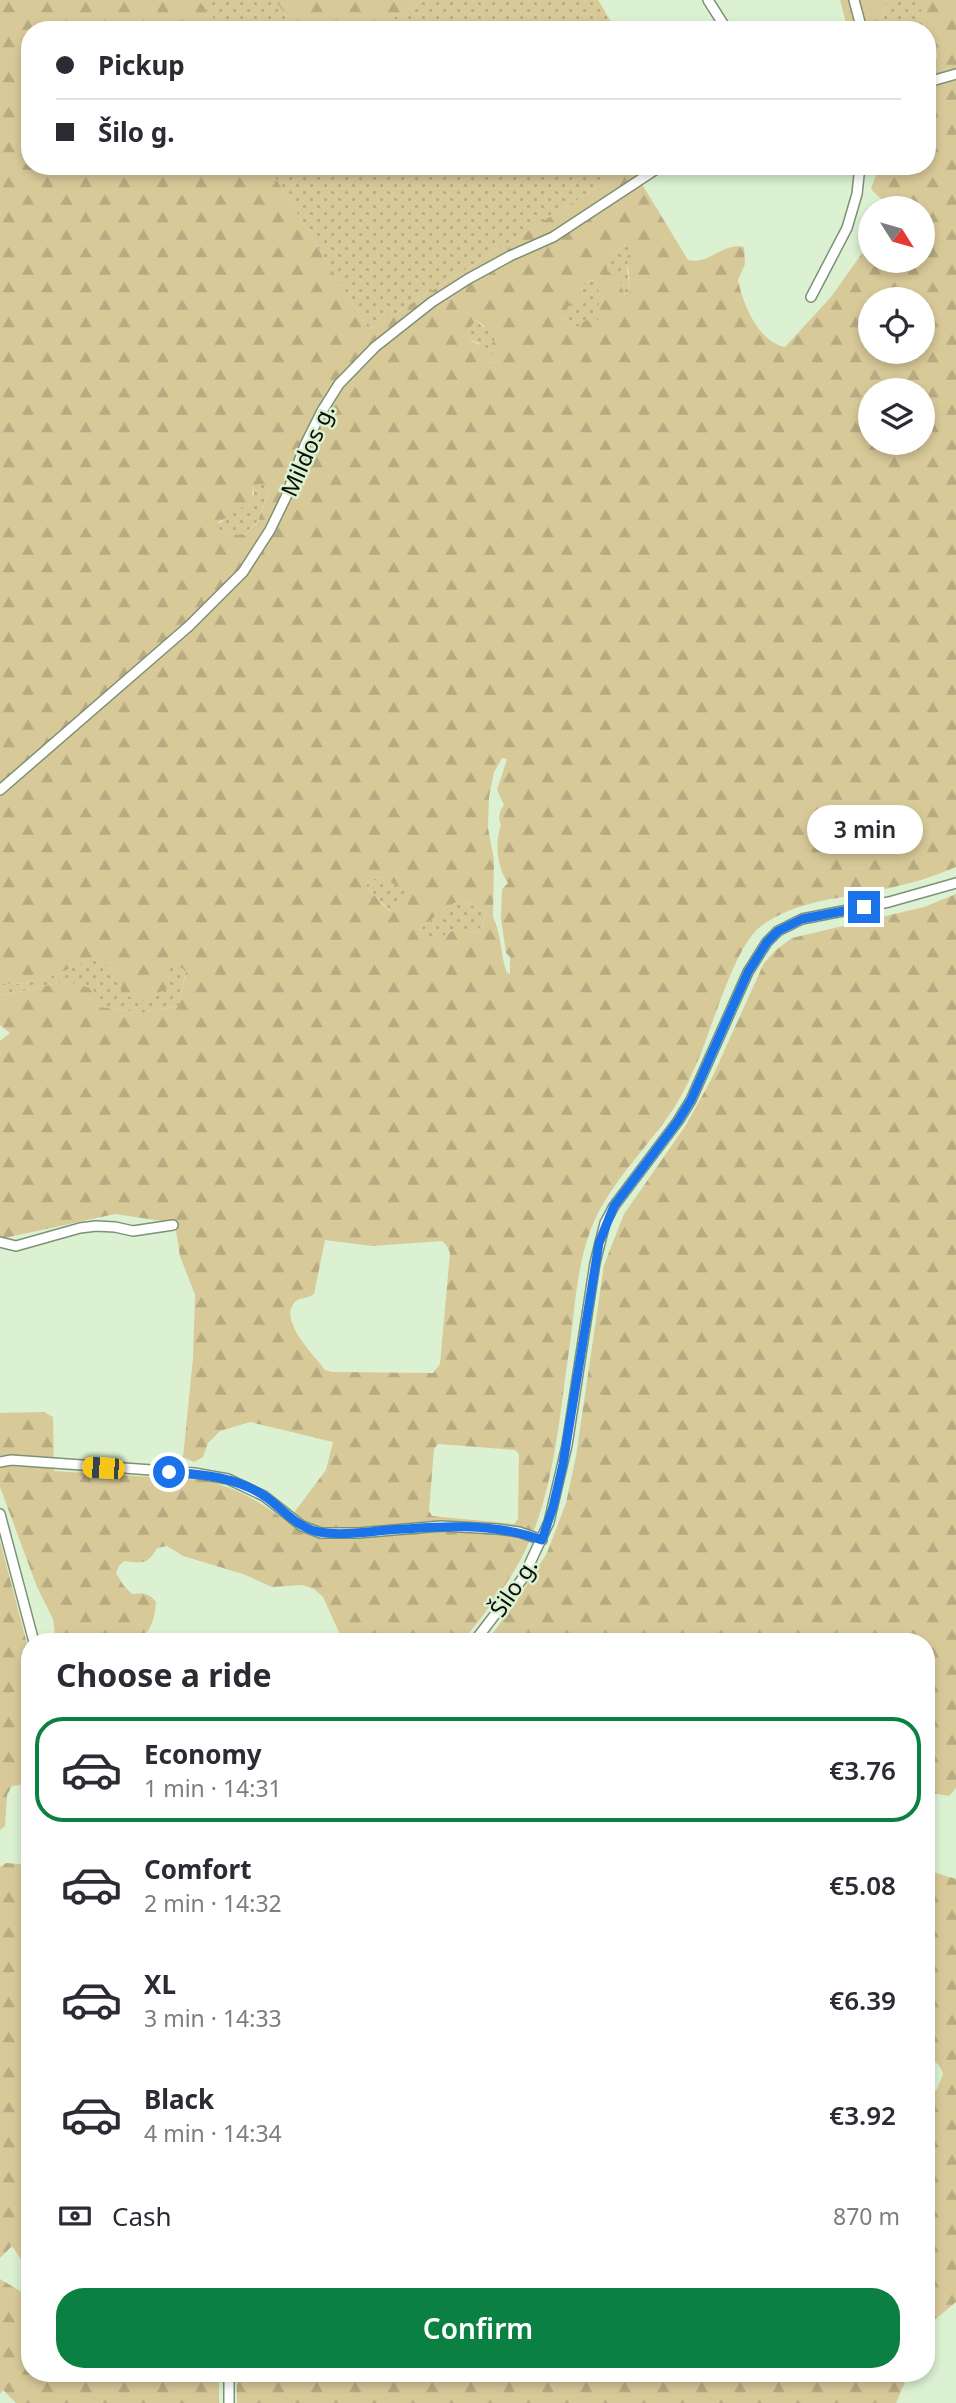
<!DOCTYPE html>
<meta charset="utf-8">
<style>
:root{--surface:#fff;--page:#f2f2f3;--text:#2b2b33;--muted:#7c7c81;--line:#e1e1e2;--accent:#0b8043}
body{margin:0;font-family:"Noto Sans",sans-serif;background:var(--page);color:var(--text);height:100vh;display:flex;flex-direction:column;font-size:26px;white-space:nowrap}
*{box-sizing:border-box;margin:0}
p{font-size:23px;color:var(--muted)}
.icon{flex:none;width:38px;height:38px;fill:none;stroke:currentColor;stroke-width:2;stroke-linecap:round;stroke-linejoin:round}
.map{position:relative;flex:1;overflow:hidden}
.details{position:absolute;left:21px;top:1633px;width:914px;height:749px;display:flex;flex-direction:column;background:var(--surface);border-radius:28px;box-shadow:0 4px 10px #0003}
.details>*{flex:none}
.guide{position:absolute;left:21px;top:21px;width:915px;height:154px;border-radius:28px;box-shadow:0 4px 10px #0003;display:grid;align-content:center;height:154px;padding:0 35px;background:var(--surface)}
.needle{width:46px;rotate:127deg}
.controls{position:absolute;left:858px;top:196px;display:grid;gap:14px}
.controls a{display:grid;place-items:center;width:77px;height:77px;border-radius:50%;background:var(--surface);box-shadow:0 4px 10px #0003;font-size:35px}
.end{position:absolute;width:32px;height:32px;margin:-16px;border:9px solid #1a73e8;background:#fff;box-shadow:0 0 0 4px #fff}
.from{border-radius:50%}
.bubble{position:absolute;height:49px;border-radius:24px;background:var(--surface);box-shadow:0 4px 10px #0003;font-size:23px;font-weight:600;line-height:49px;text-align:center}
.car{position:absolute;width:21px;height:42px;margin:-21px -10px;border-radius:9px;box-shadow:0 0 5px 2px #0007;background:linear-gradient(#f5c518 24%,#345 0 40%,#f5c518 0 76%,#345 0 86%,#f5c518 0)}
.guide b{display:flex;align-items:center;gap:24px;height:66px;font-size:26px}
.guide b+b{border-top:2px solid var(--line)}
.guide i{width:18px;height:18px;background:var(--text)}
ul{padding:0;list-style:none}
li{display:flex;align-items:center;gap:21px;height:105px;margin:0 14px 10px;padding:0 21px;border:4px solid transparent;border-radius:28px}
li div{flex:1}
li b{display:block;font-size:26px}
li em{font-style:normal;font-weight:600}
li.active{border-color:var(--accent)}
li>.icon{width:63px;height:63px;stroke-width:1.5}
h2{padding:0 35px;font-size:32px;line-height:84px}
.pay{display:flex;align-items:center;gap:18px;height:77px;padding:0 35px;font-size:26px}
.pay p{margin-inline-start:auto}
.primary-button{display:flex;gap:14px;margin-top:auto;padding:14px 35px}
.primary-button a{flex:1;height:80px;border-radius:28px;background:var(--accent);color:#fff;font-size:28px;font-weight:600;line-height:80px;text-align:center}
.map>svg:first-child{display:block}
</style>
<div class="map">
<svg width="956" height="2403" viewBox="0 0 956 2403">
<defs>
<pattern id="grass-dots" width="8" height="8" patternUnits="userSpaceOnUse" patternTransform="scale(1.75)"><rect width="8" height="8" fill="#d8c999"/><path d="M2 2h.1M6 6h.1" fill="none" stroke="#b8ab82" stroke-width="1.8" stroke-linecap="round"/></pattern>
<pattern id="forest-firs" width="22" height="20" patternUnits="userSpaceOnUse" patternTransform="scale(1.75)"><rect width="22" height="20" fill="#d8c999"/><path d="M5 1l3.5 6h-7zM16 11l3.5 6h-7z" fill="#b8ab82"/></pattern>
</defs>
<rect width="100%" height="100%" fill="#dbf1d2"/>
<g fill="url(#grass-dots)">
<path d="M199 0H275L296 30H222Z"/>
<path d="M423 0H598L616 30H374Z"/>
<path d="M887 0H921V22L927 30H884L883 20Z"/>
<path d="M268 166H631L369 330Z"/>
<path d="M625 246 633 248 627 269 630 291 623 295 605 269 609 266 613 253Z"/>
<path d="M589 280 596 281 599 292 605 297 597 307 601 322 577 327 568 320 561 319 569 303Z"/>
<path d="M476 320 482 326 496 331V337L491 345 496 363 490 362 479 343 469 340 467 332Z"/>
<path d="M263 484 269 492 257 522 244 535 232 534 217 529V523L222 522 230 507 254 495 253 485Z"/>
<path d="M381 877 409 892 399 909 390 911 367 887 366 881Z"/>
<path d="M461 900 487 912 481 927 474 933 451 931 431 944 420 929 448 906Z"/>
<path d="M91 958 118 973 166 961 186 969 179 1006 142 1013 100 1007 68 981 0 996V983C33 988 63 972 91 958Z"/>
</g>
<g fill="url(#forest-firs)" fill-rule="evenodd">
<path d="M0 0H199L222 30H30V166H268L369 330 631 166 688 260C710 265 722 242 744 247L745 264 738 280C743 304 758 342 785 347L831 297 870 242V261H922V208H888C884 198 875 196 871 188L880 166H928V69L937 58 935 40 921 22V0H956V867C933 877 909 884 885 889 842 899 797 899 760 927 733 949 712 1030 696 1065 687 1086 676 1107 662 1125 637 1158 606 1190 591 1229 577 1265 575 1306 570 1344 559 1415 555 1495 521 1559 505 1589 483 1615 463 1641H343L323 1597 314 1589 302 1585 272 1587 243 1574 183 1556 167 1546 157 1548C148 1565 142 1563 124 1561L119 1566 116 1573 124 1586 132 1594C143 1593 149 1593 156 1602 153 1641 138 1641 105 1641 90 1641 75 1641 60 1641L55 1634 53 1619 37 1587 0 1487V1413L44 1412 53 1417 54 1471 201 1480C235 1486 260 1502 287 1522L326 1470 333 1442 250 1422 220 1431 208 1443 203 1457 194 1462 183 1457 193 1358 195 1295 180 1256 176 1231 169 1222 115 1214 0 1239V1041L10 1033 0 1025V996L68 981 93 989 100 1007 142 1013 179 1006 186 970 166 962 168 988 143 1001 122 995 118 973 91 958C63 972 33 988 0 983ZM625 246 633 249 627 257 630 291 624 295 620 282 606 269 612 261 613 253ZM589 280 596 281 599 292 604 297 597 307 595 314 600 322 586 320 577 327 568 320 561 319 572 301 579 304 584 300 580 290ZM870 299H922V352H870ZM476 320 488 329 495 331 496 337 491 345 495 363 490 362 487 348 469 340 467 332ZM870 390H922V443H870ZM263 484 269 492 257 523 244 535 232 534 218 529 217 523 229 516 230 508 235 511 252 503 253 485ZM502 758 507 759 497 790 504 805C499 811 498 818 501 825 494 844 498 870 508 883L502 889 501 919 506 953 510 957V974L507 973C500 955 502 935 493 917L494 860 488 828 489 797 494 772ZM381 877 408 892 405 897 399 900V909L389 911 367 887 366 881ZM461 900 487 912 481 927 474 933H471L467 929 457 928 431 943 420 929 448 906ZM325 1240 372 1246 442 1241 447 1246 450 1253 440 1364 433 1373 332 1372 325 1370C314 1355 279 1322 294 1303 299 1297 307 1299 314 1294ZM438 1444 515 1450 519 1454 518 1519 514 1524 432 1516 429 1511 434 1449Z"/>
<path d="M275 0H423L374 30H296Z"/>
<path d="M840 0H887L883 20 884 30H848Z"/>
<path d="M956 894V1788L949 1796 926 1792V1642L487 1641 516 1602 547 1553 566 1503 576 1456 604 1265 624 1214 686 1125 711 1080 764 963 776 950 792 938 924 907Z"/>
<path d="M0 1541 30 1655V1784L12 1786 7 1795 5 1826 0 1830Z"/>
<path d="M6 1863 30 1865V2266L27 2268 12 2246 0 2258V1867Z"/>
<path d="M926 1870 956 1879V2302L926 2327V2101L937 2089 943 2074C940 2064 936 2061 926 2059Z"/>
<path d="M0 2279 30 2297V2373H219V2403H16L3 2390 0 2394Z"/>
<path d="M259 2373H909L896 2403H237L236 2377Z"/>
</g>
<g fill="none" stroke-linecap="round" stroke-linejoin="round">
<g stroke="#7d9174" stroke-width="12">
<g id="minor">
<path d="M708 0 727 30"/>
<path d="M854 0 862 30"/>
<path d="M928 82 956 74"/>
<path d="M811 297 847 228 857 194 860 166"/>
<path d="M0 790 189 626 243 572 270 530 286 497 305 445 322 411 339 384 375 347 432 302 468 279 510 256 553 237 661 166"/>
<path d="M0 1242 16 1246 80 1228 96 1226 115 1227 133 1231 173 1225"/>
<path d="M0 1462 11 1460 194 1473 228 1479 264 1496 302 1526 321 1533H358L441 1526 497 1529 519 1532 542 1540"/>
<path d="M0 1514 34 1642"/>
<path d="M474 1642 523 1578 549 1522 567 1445 595 1263 605 1223 614 1206 678 1121 691 1100 748 972 767 942 778 931 802 919 889 902 956 883"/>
<path d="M229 2403V2373"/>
</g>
</g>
<use href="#minor" stroke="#fff" stroke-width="9"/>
</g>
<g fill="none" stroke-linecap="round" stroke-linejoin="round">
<path stroke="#1a73e8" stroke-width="9" d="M169 1472C202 1474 237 1477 266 1497 283 1509 297 1528 319 1532 341 1536 366 1532 388 1530 440 1526 492 1522 542 1540L553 1507 563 1464 599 1243 614 1206 678 1121 691 1100 748 972 767 942 778 931 802 919 864 907"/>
</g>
<g text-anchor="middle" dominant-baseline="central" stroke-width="5" stroke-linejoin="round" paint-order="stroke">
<g font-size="23" fill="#080f05" stroke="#dbf1d2">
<text transform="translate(307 450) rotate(-66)">Mildos g.</text>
<text transform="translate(513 1587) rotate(-56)">Šilo g.</text>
</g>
</g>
</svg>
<div class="controls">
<a><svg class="needle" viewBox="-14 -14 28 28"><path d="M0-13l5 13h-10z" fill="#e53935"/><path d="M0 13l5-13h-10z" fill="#7c7c81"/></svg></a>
<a><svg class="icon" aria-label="locate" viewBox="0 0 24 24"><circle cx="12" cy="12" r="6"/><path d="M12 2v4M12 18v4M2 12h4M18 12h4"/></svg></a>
<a><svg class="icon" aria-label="layers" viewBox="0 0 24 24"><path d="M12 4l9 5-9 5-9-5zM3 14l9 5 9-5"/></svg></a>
</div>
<i class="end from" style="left:169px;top:1472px"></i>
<i class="end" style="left:864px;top:907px"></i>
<div class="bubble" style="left:807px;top:805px;width:116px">3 min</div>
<i class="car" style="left:103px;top:1468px;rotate:274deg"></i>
<div class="guide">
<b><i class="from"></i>Pickup</b>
<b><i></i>Šilo g.</b>
</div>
<section class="details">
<h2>Choose a ride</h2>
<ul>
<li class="active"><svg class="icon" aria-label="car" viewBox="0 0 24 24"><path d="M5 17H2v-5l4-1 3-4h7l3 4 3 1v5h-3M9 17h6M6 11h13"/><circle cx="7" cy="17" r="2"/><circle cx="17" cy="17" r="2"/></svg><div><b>Economy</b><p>1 min · 14:31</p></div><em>€3.76</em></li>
<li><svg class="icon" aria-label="car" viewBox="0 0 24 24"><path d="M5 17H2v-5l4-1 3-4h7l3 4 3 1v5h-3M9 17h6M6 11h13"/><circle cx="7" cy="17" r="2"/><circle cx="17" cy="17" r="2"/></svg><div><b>Comfort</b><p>2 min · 14:32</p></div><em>€5.08</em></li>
<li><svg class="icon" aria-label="car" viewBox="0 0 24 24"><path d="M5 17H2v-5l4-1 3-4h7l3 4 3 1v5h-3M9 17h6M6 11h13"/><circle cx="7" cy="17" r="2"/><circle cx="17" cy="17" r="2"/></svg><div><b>XL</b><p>3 min · 14:33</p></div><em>€6.39</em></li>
<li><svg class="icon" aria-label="car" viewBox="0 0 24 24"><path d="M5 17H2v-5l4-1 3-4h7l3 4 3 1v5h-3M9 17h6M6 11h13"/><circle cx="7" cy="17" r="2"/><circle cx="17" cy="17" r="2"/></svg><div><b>Black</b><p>4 min · 14:34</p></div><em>€3.92</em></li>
</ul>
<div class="pay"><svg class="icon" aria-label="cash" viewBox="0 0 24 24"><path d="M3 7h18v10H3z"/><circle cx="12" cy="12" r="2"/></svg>Cash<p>870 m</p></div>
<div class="primary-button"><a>Confirm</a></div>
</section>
</div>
